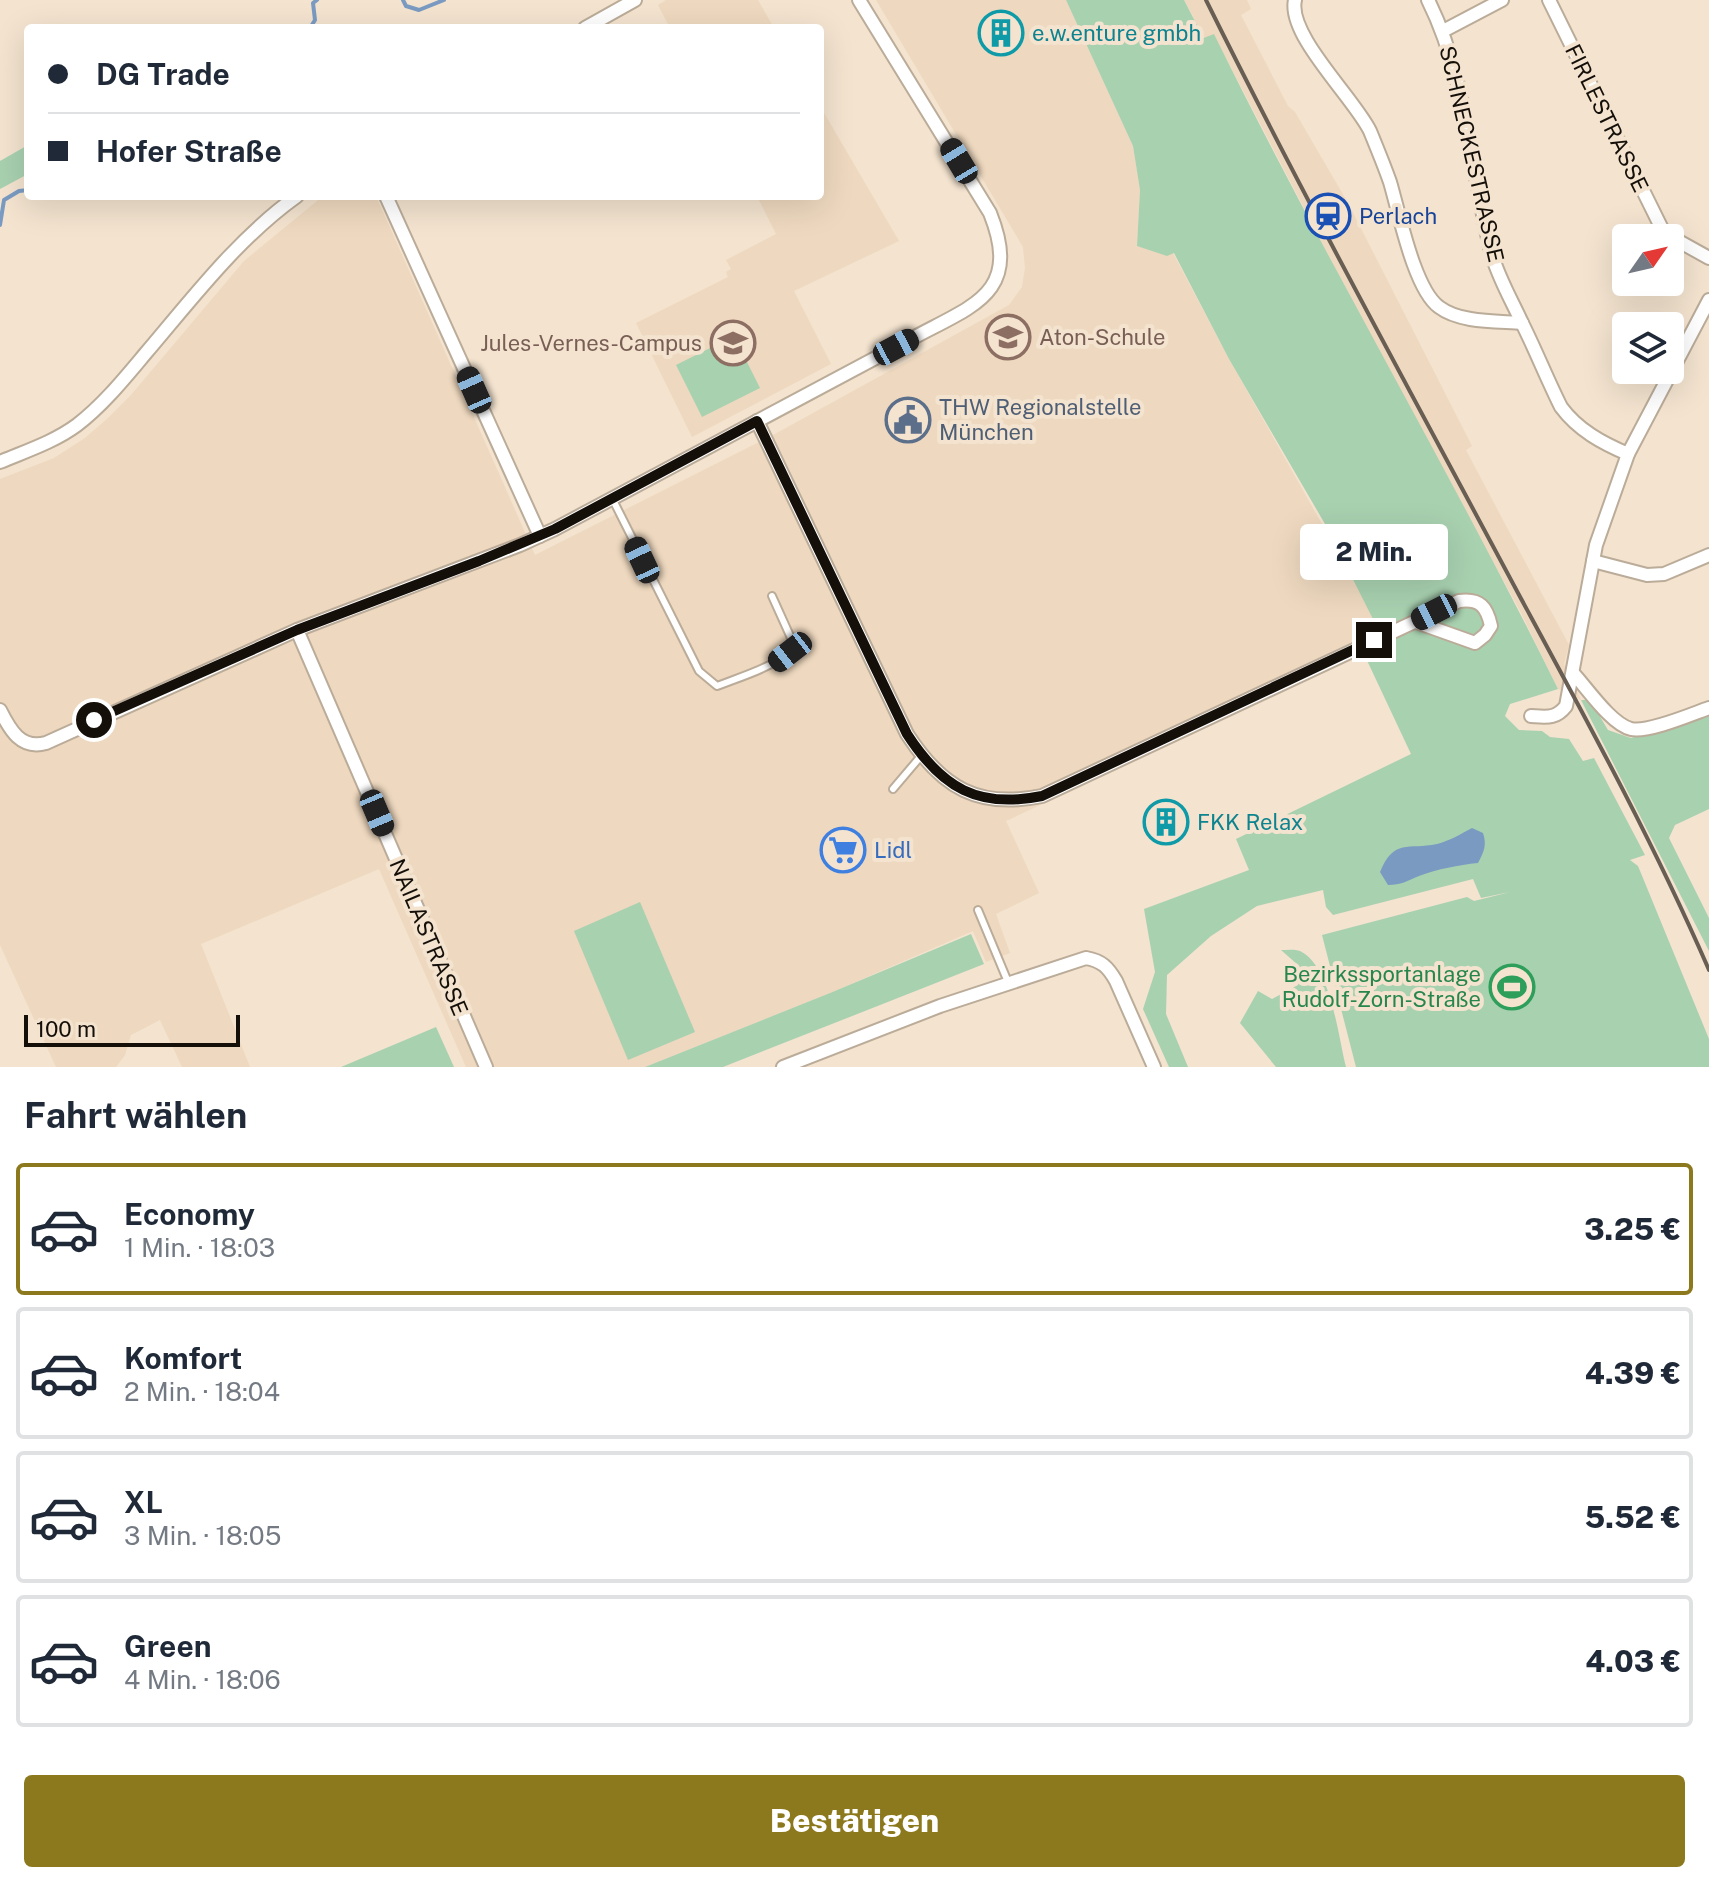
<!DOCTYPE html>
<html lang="de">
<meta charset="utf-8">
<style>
:root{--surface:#fff;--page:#f2f2f3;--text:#1f2937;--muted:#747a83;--line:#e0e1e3;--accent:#8c781d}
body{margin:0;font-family:"Public Sans",sans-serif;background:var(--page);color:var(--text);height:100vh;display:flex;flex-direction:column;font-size:30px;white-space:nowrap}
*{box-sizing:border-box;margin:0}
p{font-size:26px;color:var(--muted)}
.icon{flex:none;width:44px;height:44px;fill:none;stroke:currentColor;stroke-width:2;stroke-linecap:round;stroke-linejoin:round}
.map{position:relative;height:1067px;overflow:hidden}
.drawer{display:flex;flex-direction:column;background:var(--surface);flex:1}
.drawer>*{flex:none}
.hud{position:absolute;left:24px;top:24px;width:800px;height:176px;border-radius:8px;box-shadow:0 8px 32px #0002;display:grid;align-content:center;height:176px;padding:0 24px;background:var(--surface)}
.needle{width:52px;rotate:56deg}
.fabs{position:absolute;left:1612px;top:224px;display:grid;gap:16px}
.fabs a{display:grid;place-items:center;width:72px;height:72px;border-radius:8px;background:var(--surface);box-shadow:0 8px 32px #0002;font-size:40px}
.scale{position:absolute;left:24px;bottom:20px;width:216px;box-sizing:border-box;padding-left:8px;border:4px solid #150f09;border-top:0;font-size:22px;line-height:28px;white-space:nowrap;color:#150f09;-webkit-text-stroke:6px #f3e3cf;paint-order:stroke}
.end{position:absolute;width:36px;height:36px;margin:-18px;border:10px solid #150f09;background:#fff;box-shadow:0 0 0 4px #fff}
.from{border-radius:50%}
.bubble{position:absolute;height:56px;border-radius:8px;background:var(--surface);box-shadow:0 8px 32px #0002;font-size:26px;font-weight:800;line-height:56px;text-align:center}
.car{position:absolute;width:24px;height:48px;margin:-24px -12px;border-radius:10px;box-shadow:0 0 6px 2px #0007;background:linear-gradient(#222 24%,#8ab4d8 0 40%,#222 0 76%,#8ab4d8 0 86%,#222 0)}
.hud b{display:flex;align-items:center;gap:28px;height:76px;font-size:30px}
.hud b+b{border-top:2px solid var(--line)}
.hud i{width:20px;height:20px;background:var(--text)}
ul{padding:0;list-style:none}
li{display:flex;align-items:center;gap:24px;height:132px;margin:0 16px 12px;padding:0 8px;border:4px solid var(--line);border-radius:8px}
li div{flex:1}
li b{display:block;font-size:30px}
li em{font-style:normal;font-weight:800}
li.current{border-color:var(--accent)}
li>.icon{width:72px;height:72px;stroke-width:1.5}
h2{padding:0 24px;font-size:36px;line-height:96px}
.cta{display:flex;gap:16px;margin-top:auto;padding:16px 24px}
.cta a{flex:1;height:92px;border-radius:8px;background:var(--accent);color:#fff;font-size:32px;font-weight:800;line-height:92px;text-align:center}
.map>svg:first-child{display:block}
</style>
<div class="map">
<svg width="1709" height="1067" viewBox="0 0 1709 1067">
<rect width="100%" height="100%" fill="#f3e3cf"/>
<g fill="#eed8bf">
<path d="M666 0H758L774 28H670L658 5Z"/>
<path d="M876 0H1066L1133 146 1140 190 1137 246 1173 253 1229 359 1367 604 1383 645 1006 821 1039 893 996 914 1010 953 986 962 973 931 830 993 645 1067H466L379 869 201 944 250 1067H182L160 1020 131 1035 125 1055 116 1067H56L0 945V479L54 458 85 438 108 418 131 395 244 261 323 196H376L535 555 775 434 1009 305 1022 287 1025 268 1023 247Z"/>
<path d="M1184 0H1247L1251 9 1241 15 1288 106 1295 112 1348 203 1472 446 1466 450 1569 645 1564 664 1581 700 1558 689 1520 611 1384 362 1214 35 1196 42 1193 16Z"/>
<path d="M820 106 899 241 794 291 831 364 692 437 636 323 728 277 726 272 731 269 726 260 776 234 757 196H820Z"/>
</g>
<g fill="#a8d1b0">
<path d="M1066 0H1184L1200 31 1196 41 1214 34C1323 256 1449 468 1558 689L1510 704 1505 716 1519 730 1542 731 1550 737 1569 739 1583 761 1594 758 1645 855 1630 860 1638 866 1709 1039V1067H1356L1322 935 1467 897 1474 901 1510 892 1481 898 1473 879 1333 915 1326 907 1323 890 1257 906 1211 936 1167 975 1166 1014 1188 1067H1169L1143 1009 1155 972 1144 909 1249 870 1236 839 1411 754 1364 654 1382 645 1377 627 1325 524 1229 359 1174 253 1167 256 1137 246 1140 190 1133 146Z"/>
<path d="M28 145V174L0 189V161Z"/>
<path d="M734 336 760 388 702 417 676 365Z"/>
<path d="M1581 700H1590L1608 730 1631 738 1709 715V809L1675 825 1669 838 1709 918V951Z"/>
<path d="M640 902 695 1032 628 1060 574 931Z"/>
<path d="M971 934 984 964 723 1067H645L830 993Z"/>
<path d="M1281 950C1287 950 1295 949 1300 951 1331 966 1338 1036 1346 1067H1276L1240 1023 1258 991 1272 999 1298 985V965Z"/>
<path d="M436 1027 454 1067H341Z"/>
</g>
<path fill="#7a9ac2" d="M1472 828 1483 833C1487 845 1484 852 1478 863 1458 865 1438 869 1419 876 1407 881 1401 885 1388 885L1380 872C1394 838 1408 850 1437 844 1449 841 1461 834 1472 828Z"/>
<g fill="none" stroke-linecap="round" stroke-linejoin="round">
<g stroke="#7a9ac2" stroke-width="4">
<path d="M403 0 406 6 419 10 444 0"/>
<path d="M310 28 315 20 313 3 317 0"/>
<path d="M0 225 4 200 19 191 28 190"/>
</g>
<g stroke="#bbac99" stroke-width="10">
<g id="lane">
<path d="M612 498 699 671 717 686C743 676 768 669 790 652L791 638 772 596"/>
<path d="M893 789 921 756"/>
<path d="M978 910 1008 982"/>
</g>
</g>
<g stroke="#bbac99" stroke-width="16">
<g id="street">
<path d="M1295 0C1287 35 1354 98 1370 131 1377 148 1384 165 1390 182 1399 212 1414 289 1439 307 1460 323 1497 321 1522 323"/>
<path d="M1428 0C1468 80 1470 170 1492 255 1499 279 1512 301 1522 323 1536 351 1547 379 1561 407 1578 430 1602 443 1628 454"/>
<path d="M1549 0 1664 233 1709 258"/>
<path d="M585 28 635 0"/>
<path d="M1443 31 1502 0"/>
<path d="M386 196 540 536"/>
<path d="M757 421 907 734C942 788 978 809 1042 796L1459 601C1480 598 1487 607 1491 626L1485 635 1475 643 1416 622"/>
<path d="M0 462C26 451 54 442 77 425 103 405 124 379 145 354 192 299 237 239 297 196"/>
<path d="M1593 561 1647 575 1664 574 1709 555"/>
<path d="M297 630 486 1067"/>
<path d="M1573 673C1587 688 1611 724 1631 729 1648 733 1692 714 1709 708"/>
<path d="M0 710C10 730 21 750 46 743L297 630 520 545 555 529 913 338C974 305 1022 293 990 213L859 0"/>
<path d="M1531 716C1547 717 1556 719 1566 706L1596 545 1628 454 1709 300"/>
<path d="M783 1067 940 1006 1086 958C1102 961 1108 967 1116 981L1154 1067"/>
</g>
</g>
<use href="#lane" stroke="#fff" stroke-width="6"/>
<use href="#street" stroke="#fff" stroke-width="12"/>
<path stroke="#685e53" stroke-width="4" d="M1206 0C1305 200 1413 396 1518 593 1585 717 1653 841 1709 970"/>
</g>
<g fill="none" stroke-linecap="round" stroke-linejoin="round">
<path stroke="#150f09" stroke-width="10" d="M94 720 297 630 479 561 555 529 757 421 907 734C942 788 978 809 1042 796L1374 640"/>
</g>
<defs>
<g id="building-ring" transform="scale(2.3)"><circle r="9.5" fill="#f3e3cf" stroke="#0f9aa8" stroke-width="1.5"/><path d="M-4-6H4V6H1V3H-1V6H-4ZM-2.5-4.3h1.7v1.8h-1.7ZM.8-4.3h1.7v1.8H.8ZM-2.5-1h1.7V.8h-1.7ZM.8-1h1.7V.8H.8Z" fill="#0f9aa8"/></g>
<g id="station-ring" transform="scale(2.3)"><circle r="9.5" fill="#f3e3cf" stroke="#1a4fb4" stroke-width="1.5"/><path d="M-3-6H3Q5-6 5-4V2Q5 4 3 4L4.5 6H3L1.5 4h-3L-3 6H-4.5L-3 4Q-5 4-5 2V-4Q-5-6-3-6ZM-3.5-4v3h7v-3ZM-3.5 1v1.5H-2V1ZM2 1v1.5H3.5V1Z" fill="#1a4fb4"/></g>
<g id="school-ring" transform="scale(2.3)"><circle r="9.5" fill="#f3e3cf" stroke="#8d6e63" stroke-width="1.5"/><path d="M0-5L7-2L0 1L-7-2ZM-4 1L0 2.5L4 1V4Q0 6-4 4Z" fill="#8d6e63"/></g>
<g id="civic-ring" transform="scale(2.3)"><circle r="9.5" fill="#f3e3cf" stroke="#5c6f8a" stroke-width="1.5"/><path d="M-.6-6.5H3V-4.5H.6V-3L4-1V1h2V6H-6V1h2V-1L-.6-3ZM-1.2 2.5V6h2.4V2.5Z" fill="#5c6f8a"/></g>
<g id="supermarket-ring" transform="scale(2.3)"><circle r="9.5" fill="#f3e3cf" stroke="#3f7fe0" stroke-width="1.5"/><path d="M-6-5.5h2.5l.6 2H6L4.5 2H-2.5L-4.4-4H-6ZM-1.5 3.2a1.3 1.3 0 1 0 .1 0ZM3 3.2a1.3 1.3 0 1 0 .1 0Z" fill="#3f7fe0"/></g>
<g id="stadium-ring" transform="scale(2.3)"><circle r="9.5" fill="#f3e3cf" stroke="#2e9e5b" stroke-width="1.5"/><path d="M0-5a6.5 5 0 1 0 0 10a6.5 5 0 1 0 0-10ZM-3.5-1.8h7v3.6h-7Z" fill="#2e9e5b"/></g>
</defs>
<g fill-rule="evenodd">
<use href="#building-ring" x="1001" y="33"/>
<use href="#station-ring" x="1328" y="216"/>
<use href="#school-ring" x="1008" y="337"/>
<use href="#school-ring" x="733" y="343"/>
<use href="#civic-ring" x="908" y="420"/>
<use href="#building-ring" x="1166" y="822"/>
<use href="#supermarket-ring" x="843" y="850"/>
<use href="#stadium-ring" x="1512" y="987"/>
</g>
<g text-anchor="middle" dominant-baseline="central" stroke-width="8" stroke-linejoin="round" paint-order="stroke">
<g font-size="22" fill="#0d838f" stroke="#f3e3cf" text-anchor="start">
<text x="1032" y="33">e.w.enture gmbh</text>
<text x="1197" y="822">FKK Relax</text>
</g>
<g font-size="22" fill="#150f09" stroke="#f3e3cf">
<text transform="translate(1607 118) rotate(64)">FIRLESTRASSE</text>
<text transform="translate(1472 154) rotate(77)">SCHNECKESTRASSE</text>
<text transform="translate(429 937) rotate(67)">NAILASTRASSE</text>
</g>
<g font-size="22" fill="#164399" stroke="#f3e3cf" text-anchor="start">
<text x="1359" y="216">Perlach</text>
</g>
<g font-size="22" fill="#785e54" stroke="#f3e3cf" text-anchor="start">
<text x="1039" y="337">Aton-Schule</text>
<text x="702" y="343" text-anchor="end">Jules-Vernes-Campus</text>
</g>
<g font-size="22" fill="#4e5e75" stroke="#f3e3cf" text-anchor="start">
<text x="939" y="407">THW Regionalstelle<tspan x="939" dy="25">München</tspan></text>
</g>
<g font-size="22" fill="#366cbe" stroke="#f3e3cf" text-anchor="start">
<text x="874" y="850">Lidl</text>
</g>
<g font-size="22" fill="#27864d" stroke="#f3e3cf" text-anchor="end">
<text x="1481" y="974">Bezirkssportanlage<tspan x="1481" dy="25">Rudolf-Zorn-Straße</tspan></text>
</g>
</g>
</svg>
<div class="fabs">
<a><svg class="needle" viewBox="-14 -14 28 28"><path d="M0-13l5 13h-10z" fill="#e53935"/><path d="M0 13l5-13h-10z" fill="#747a83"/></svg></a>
<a><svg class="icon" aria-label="layers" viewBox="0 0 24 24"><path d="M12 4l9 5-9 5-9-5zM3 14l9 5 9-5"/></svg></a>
</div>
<div class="scale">100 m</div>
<i class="end from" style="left:94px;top:720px"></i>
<i class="end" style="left:1374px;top:640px"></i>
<div class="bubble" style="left:1300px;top:524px;width:148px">2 Min.</div>
<i class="car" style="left:959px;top:161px;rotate:329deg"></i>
<i class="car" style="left:896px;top:347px;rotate:62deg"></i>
<i class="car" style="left:474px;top:390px;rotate:336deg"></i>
<i class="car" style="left:642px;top:560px;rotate:335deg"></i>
<i class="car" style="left:1434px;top:612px;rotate:243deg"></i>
<i class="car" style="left:790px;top:652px;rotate:232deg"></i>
<i class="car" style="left:377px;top:813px;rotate:157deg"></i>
<div class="hud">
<b><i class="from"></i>DG Trade</b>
<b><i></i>Hofer Straße</b>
</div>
</div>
<section class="drawer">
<h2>Fahrt wählen</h2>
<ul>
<li class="current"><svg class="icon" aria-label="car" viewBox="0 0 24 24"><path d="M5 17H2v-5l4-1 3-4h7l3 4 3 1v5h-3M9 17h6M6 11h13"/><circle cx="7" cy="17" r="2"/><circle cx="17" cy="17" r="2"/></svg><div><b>Economy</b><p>1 Min. · 18:03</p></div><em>3.25 €</em></li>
<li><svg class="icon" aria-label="car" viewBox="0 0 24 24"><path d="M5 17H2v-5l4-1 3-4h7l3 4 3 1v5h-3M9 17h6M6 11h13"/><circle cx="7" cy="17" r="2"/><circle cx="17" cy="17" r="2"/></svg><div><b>Komfort</b><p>2 Min. · 18:04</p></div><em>4.39 €</em></li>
<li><svg class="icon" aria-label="car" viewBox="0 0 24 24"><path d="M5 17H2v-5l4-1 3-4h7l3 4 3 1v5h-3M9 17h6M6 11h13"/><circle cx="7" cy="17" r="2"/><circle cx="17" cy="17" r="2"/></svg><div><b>XL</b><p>3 Min. · 18:05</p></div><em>5.52 €</em></li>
<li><svg class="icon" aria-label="car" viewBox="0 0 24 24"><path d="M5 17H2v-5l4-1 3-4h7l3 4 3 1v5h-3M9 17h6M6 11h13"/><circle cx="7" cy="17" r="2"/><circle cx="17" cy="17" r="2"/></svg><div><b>Green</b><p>4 Min. · 18:06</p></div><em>4.03 €</em></li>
</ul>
<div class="cta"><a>Bestätigen</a></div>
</section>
